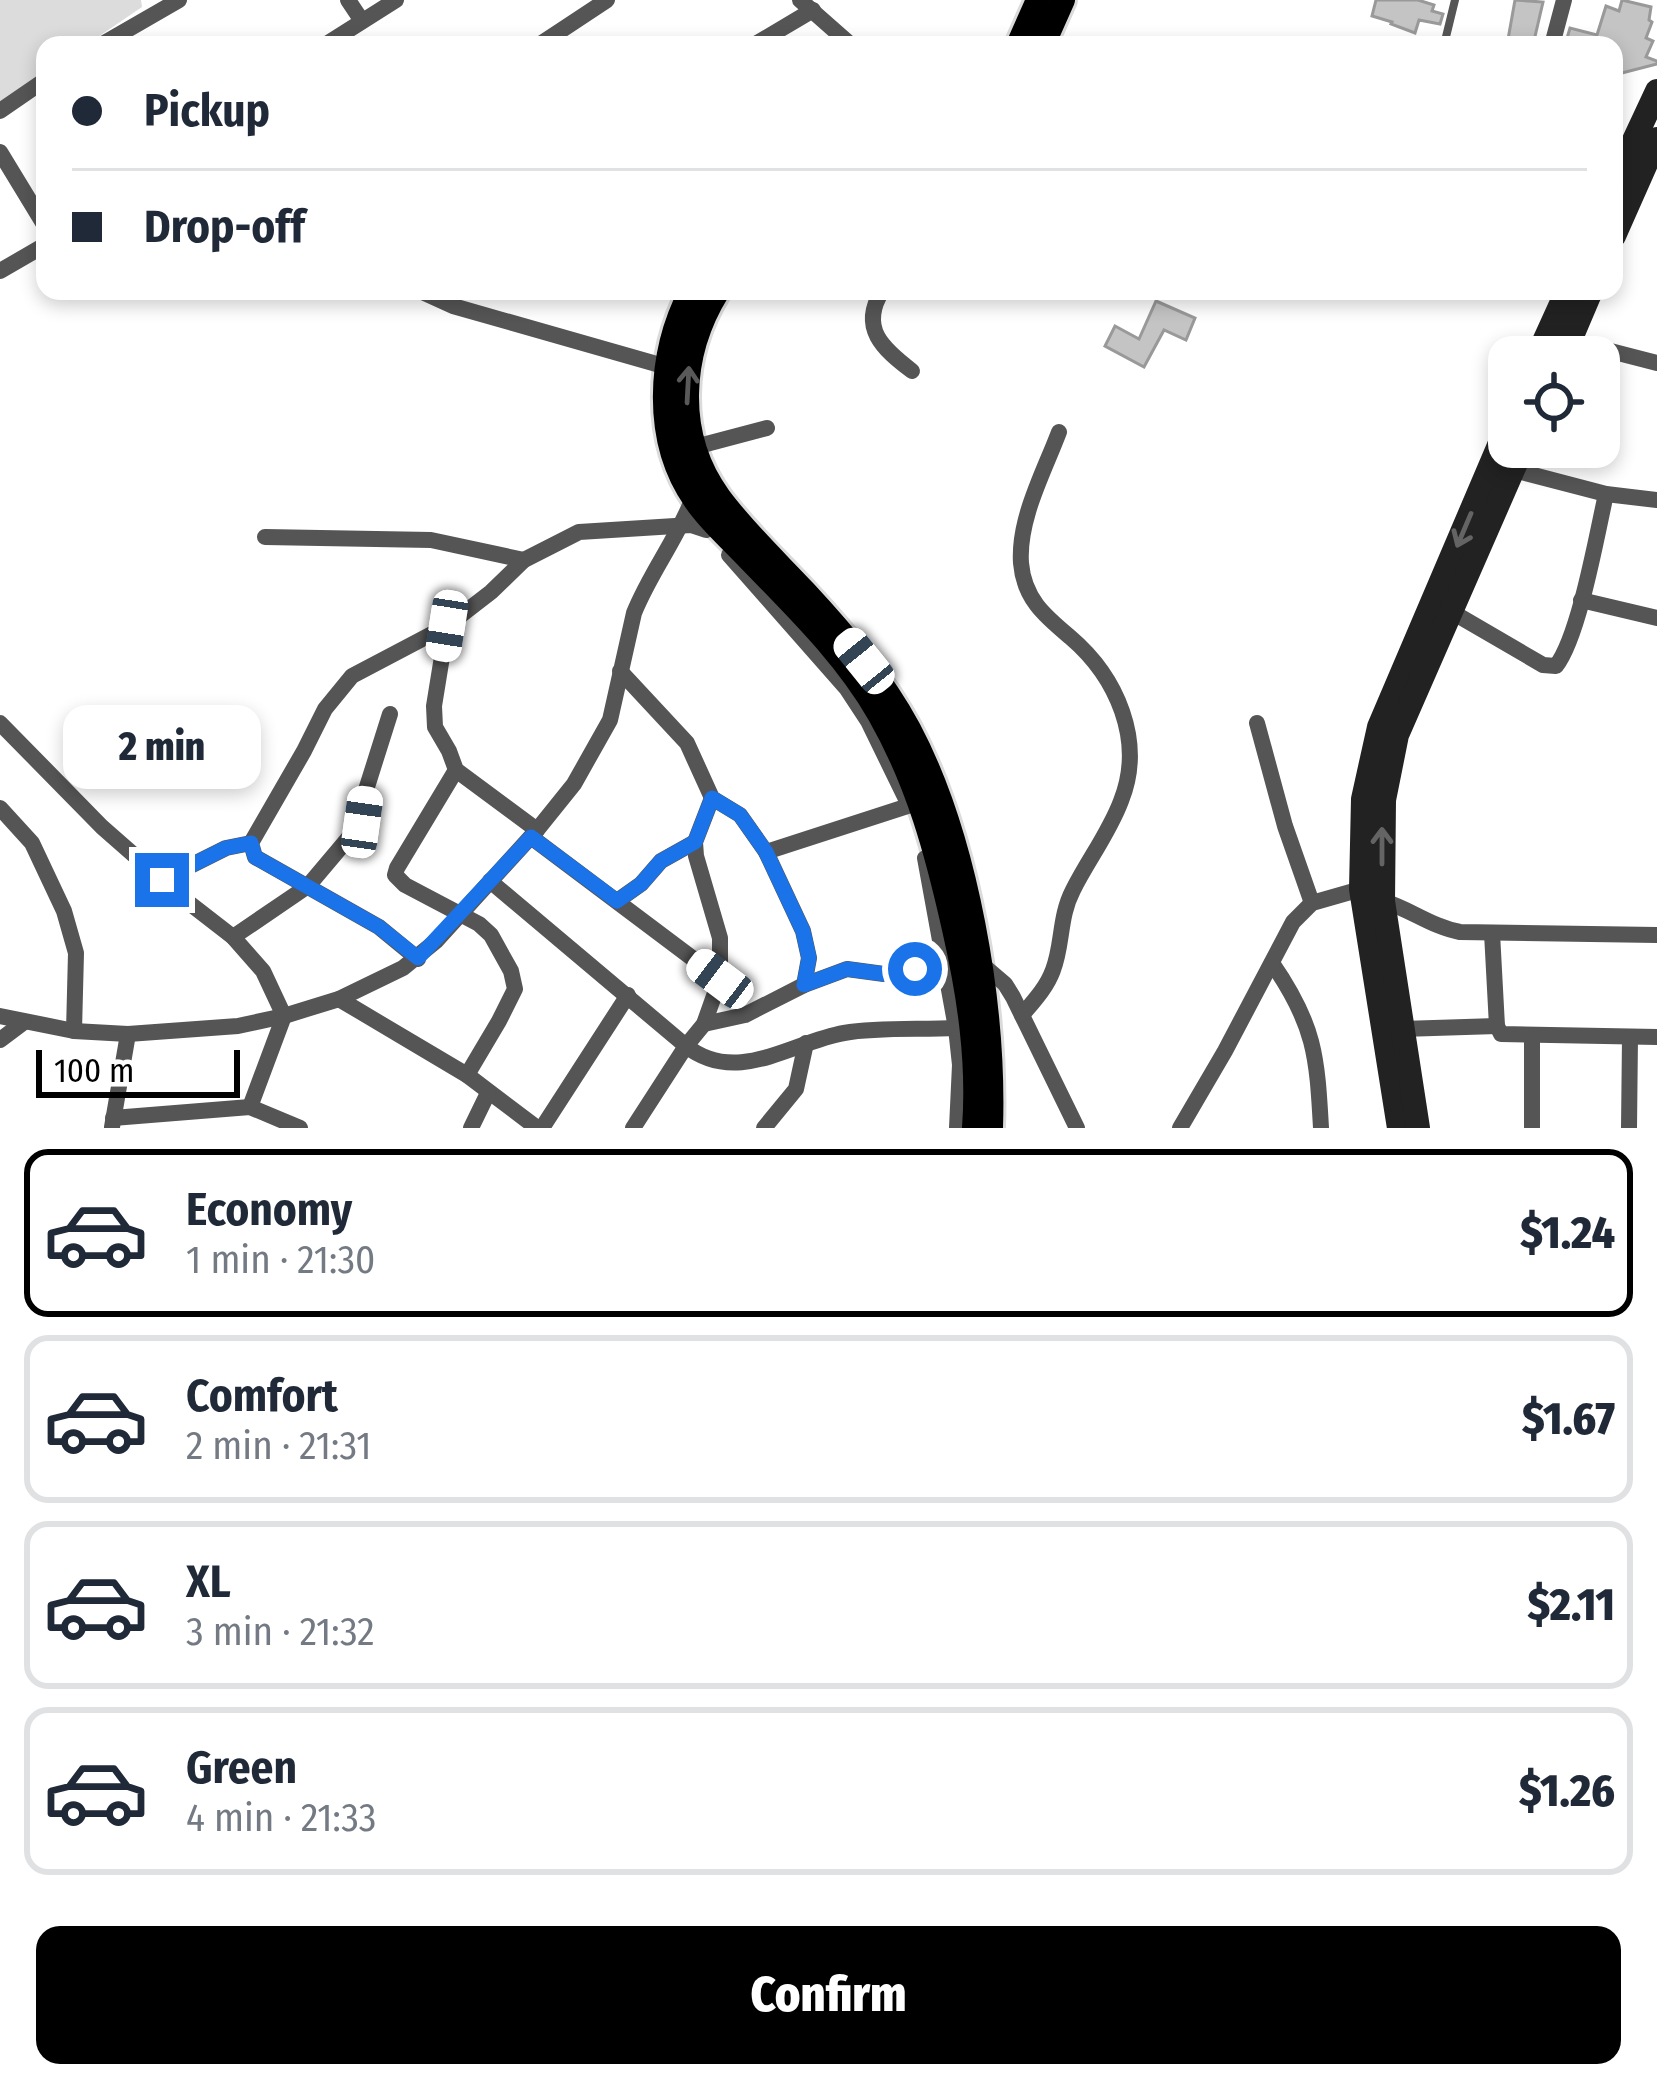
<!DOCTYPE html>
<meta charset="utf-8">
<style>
:root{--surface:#fff;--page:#f2f2f3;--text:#1f2937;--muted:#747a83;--line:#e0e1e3;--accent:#000}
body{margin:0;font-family:"Fira Sans Condensed",sans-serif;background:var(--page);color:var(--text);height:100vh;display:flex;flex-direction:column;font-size:45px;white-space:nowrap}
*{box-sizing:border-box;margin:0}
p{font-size:39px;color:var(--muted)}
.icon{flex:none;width:66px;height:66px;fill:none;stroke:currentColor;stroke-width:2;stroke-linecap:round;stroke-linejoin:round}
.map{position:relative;height:1128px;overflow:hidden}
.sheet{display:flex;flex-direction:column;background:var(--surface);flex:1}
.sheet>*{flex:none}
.banner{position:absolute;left:36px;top:36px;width:1587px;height:264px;border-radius:24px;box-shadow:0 6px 18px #0003;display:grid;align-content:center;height:264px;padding:0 36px;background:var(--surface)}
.controls{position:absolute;left:1488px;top:336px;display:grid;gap:24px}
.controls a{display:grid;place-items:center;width:132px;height:132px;border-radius:24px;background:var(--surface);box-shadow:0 6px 18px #0003;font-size:60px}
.scale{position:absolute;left:36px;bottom:30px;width:204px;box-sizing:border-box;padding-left:12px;border:6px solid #000;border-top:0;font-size:33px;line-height:42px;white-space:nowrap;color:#000;-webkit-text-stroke:9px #fff;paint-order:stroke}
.end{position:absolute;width:54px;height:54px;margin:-27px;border:15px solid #1a73e8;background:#fff;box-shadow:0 0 0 6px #fff}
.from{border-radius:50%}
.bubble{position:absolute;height:84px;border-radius:24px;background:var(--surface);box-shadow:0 6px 18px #0003;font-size:39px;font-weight:800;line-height:84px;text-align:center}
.car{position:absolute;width:36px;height:72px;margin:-36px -18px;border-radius:15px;box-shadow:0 0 9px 3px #0007;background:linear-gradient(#fff 24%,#345 0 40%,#fff 0 76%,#345 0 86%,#fff 0)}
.banner b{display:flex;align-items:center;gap:42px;height:114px;font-size:45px}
.banner b+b{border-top:3px solid var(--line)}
.banner i{width:30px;height:30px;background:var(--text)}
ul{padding:21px 0 0;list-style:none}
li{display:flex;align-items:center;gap:36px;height:168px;margin:0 24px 18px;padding:0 12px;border:6px solid var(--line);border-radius:24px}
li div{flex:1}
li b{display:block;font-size:45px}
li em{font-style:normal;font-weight:800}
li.active{border-color:var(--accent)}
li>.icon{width:108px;height:108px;stroke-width:1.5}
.cta{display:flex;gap:24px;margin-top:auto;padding:24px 36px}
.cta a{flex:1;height:138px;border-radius:24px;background:var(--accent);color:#fff;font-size:48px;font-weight:800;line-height:138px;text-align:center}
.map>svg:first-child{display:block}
</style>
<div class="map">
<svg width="1657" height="1128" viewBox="0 0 1657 1128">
<rect width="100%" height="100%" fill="#fff"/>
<path fill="#dcdcdc" d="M0 0H141L142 7 86 45H45V73L0 103Z"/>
<g fill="#c4c4c4" stroke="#999" stroke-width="3">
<path d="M1376 0H1418L1434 5 1432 11 1443 14 1440 24 1419 20 1415 33 1391 24 1392 22 1372 16Z"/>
<path d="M1515 0 1543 2 1533 45H1507Z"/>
<path d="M1622 0 1651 7 1649 20 1652 22 1646 38 1653 41 1646 57 1657 61V64L1614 75V45H1565L1570 28 1597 35 1606 6 1619 11Z"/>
<path d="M1156 301 1195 318 1186 340 1164 330 1144 367 1105 346 1115 326 1139 339Z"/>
</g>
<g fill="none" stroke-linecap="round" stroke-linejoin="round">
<g stroke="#dbdbdb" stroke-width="30">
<g id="primary">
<path d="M1018 45 1038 0"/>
<path d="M1043 45 1063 0"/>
<path d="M691 291C658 354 653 440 695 500 708 520 728 537 744 554 793 605 844 653 879 714 918 782 937 853 954 929 969 995 979 1061 974 1128"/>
<path d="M718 291C679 354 674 435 719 497 744 531 776 561 805 592 844 634 882 679 909 729 967 838 995 1006 991 1128"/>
</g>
</g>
<g stroke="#555" stroke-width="8">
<path d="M1444 45 1455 0"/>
<path d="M1498 358 1509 363"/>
</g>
<g stroke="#555" stroke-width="16">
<path d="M348 0 362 21"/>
<path d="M800 0 851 45"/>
<path d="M101 45 179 0"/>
<path d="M325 45 396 0"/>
<path d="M539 45 607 0"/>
<path d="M754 45 813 10"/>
<path d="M1552 45 1564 0"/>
<path d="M0 111 45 80"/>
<path d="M0 152 45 226"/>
<path d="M0 271 45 245"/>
<path d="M420 291 453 306 667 367"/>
<path d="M882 291C859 328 883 349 912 371"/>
<path d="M1591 346 1657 363"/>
<path d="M695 447 767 428"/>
<path d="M1514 470 1606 494 1657 500"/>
<path d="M265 537 431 540 524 560"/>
<path d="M729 555 847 689 868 721 906 799"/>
<path d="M1581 600 1657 618"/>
<path d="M1452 612 1543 665 1556 666C1579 637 1597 534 1606 494"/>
<path d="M620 671 687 743 712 798 740 815 766 852 803 931 809 958 804 985"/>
<path d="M0 723 102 827 184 899 233 937 263 971 284 1016 250 1107"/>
<path d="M1257 723 1285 826 1312 903"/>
<path d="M456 770 397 868 395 875 405 885 479 924 491 935 511 971 515 989 499 1021 467 1075"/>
<path d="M0 808 32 843 64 911 76 953 74 1031"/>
<path d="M537 830 456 770 449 751 435 727 434 706 447 626 491 592 524 560 579 532 691 525 706 530"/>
<path d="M531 837 720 979"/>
<path d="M766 852 908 806"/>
<path d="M925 858 956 1028 960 1065 957 1128"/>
<path d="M162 880 226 848 251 843"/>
<path d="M490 881 686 1046C737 1086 792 1042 844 1033 880 1027 920 1030 956 1028"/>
<path d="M617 901 641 884 661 861 695 842"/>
<path d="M1383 901C1410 909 1432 927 1460 932L1657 935"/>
<path d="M1492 933 1497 1026 1501 1034 1657 1037"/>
<path d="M233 937 308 886 362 822 366 790 390 714"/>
<path d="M418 959 379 927 255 857 251 843 304 751 325 709 352 676 447 626"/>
<path d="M978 961 1005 984 1013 997 1077 1128"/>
<path d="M1272 963C1315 1025 1317 1056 1321 1128"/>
<path d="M339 999 467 1075 537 1128"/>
<path d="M1022 1015C1034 1001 1047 987 1053 970 1063 944 1059 917 1073 890 1088 860 1109 833 1121 801 1145 741 1117 677 1070 637 1045 616 1024 599 1021 563 1018 519 1044 472 1059 432"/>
<path d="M0 1016 74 1031 128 1034 238 1026 284 1016 339 999 403 968 436 941 537 830 574 784 610 720 634 613C650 573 677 539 693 498"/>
<path d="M704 1024 745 1015 804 985 847 969 884 974 945 964"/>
<path d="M1402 1029 1497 1026"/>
<path d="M0 1040 24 1022"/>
<path d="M113 1118 250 1107 300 1128"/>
<path d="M112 1127 128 1034"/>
<path d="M471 1128 488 1093"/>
<path d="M542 1128 628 995"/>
<path d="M633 1128 686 1046 704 1024 720 979V938L696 856 695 842 712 798"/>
<path d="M764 1128 796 1089 806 1043"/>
<path d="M1180 1128 1225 1051 1293 922 1312 903 1361 889"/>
<path d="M1532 1128V1035"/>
<path d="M1629 1128 1630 1037"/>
</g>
<g stroke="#222" stroke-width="24">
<path d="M1614 183 1657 91"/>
<path d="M1614 236 1657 139"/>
<path d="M1537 357 1567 291"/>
<path d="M1563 357 1591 291"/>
<path d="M1399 1128 1361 889 1363 799 1379 727 1509 422"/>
<path d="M1418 1128 1383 901 1384 800 1397 735 1523 447"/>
</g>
<use href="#primary" stroke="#000" stroke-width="24"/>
</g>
<defs><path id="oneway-shaft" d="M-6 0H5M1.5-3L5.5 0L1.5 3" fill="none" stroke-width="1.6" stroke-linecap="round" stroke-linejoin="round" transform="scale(3)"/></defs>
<use stroke="#595959" href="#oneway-shaft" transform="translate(688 385) rotate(-87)"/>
<g stroke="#646464">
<use href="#oneway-shaft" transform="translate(1464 530) rotate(113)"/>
<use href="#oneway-shaft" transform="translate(1382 846) rotate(-90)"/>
</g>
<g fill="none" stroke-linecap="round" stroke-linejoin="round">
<path stroke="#1a73e8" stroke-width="15" d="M162 880 226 848 251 843 255 857 379 927 418 958 531 837 617 901 641 884 661 861 695 842 712 798 740 815 766 852 803 931 809 958 804 985 847 969 884 974 915 969"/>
</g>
</svg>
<div class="controls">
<a><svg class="icon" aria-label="locate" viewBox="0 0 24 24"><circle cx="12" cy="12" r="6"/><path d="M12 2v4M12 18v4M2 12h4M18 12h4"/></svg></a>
</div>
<div class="scale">100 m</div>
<i class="end from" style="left:915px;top:969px"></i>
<i class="end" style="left:162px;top:880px"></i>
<div class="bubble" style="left:63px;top:705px;width:198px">2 min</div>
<i class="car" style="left:447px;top:626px;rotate:189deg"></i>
<i class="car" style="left:864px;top:661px;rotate:321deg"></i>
<i class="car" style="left:362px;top:822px;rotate:8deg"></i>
<i class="car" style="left:720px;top:979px;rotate:307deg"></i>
<div class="banner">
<b><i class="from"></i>Pickup</b>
<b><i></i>Drop-off</b>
</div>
</div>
<section class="sheet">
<ul>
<li class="active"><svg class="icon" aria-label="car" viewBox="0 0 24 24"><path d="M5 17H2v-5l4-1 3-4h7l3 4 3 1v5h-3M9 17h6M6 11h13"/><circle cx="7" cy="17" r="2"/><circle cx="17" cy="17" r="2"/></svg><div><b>Economy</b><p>1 min · 21:30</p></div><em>$1.24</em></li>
<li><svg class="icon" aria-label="car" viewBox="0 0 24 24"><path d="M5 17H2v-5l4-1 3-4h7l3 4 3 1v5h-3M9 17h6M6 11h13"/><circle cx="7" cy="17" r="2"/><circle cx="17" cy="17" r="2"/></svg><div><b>Comfort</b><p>2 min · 21:31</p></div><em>$1.67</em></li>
<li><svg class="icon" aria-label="car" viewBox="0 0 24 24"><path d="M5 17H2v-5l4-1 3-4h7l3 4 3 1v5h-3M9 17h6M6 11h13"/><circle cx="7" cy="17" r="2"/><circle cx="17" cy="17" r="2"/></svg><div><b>XL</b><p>3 min · 21:32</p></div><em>$2.11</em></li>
<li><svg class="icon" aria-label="car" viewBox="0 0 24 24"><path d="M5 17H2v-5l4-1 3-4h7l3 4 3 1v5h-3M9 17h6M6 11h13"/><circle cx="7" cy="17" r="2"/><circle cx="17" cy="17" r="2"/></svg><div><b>Green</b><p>4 min · 21:33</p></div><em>$1.26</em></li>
</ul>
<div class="cta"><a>Confirm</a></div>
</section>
